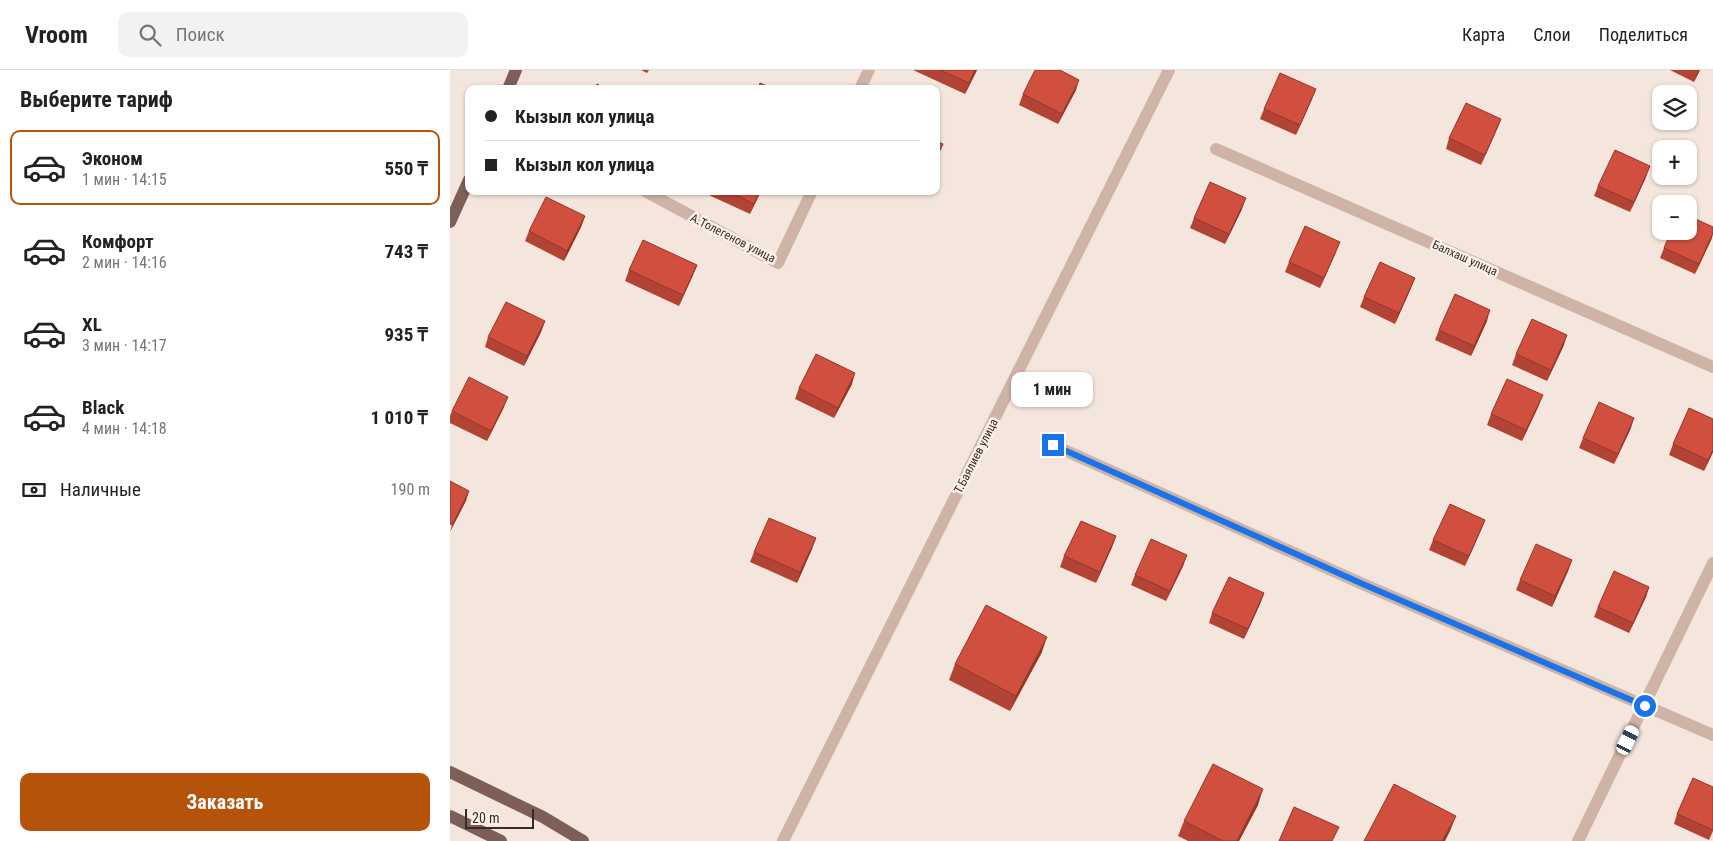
<!DOCTYPE html>
<html lang="ru">
<meta charset="utf-8">
<style>
:root{--surface:#fff;--page:#f2f2f2;--text:#222;--muted:#767676;--line:#e0e0e0;--accent:#b45309}
body{margin:0;font-family:"Roboto Condensed",sans-serif;background:var(--page);color:var(--text);height:100vh;display:flex;flex-direction:column;font-size:19px;white-space:nowrap}
*{box-sizing:border-box;margin:0}
p{font-size:16px;color:var(--muted)}
.icon{flex:none;width:28px;height:28px;fill:none;stroke:currentColor;stroke-width:2;stroke-linecap:round;stroke-linejoin:round}
.map{position:relative;flex:1;overflow:hidden}
.panel{display:flex;flex-direction:column;background:var(--surface);width:450px}
.panel>*{flex:none}
.guide{position:absolute;left:15px;top:15px;width:475px;height:110px;border-radius:10px;box-shadow:0 1px 4px #0004;display:grid;align-content:center;height:110px;padding:0 20px;background:var(--surface)}
.buttons{position:absolute;left:1202px;top:15px;display:grid;gap:10px}
.buttons a{display:grid;place-items:center;width:45px;height:45px;border-radius:10px;background:var(--surface);box-shadow:0 1px 4px #0004;font-size:25px}
.scale{position:absolute;left:15px;bottom:12px;width:69px;box-sizing:border-box;padding-left:5px;border:2px solid #392b28;border-top:0;font-size:14px;line-height:18px;white-space:nowrap;color:#392b28;-webkit-text-stroke:4px #fbf1e9;paint-order:stroke}
.end{position:absolute;width:22px;height:22px;margin:-11px;border:6px solid #1a73e8;background:#fff;box-shadow:0 0 0 2px #fff}
.from{border-radius:50%}
.bubble{position:absolute;height:35px;border-radius:10px;background:var(--surface);box-shadow:0 1px 4px #0004;font-size:16px;font-weight:700;line-height:35px;text-align:center}
.car{position:absolute;width:15px;height:30px;margin:-15px -8px;border-radius:6px;box-shadow:0 0 4px 1px #0007;background:linear-gradient(#fff 24%,#345 0 40%,#fff 0 76%,#345 0 86%,#fff 0)}
.guide b{display:flex;align-items:center;gap:18px;height:48px;font-size:19px}
.guide b+b{border-top:1px solid var(--line)}
.guide i{width:12px;height:12px;background:var(--text)}
ul{padding:0;list-style:none}
li{display:flex;align-items:center;gap:15px;height:75px;margin:0 10px 8px;padding:0 10px;border:2px solid transparent;border-radius:10px}
li div{flex:1}
li b{display:block;font-size:19px}
li em{font-style:normal;font-weight:700}
li.active{border-color:var(--accent)}
li>.icon{width:45px;height:45px;stroke-width:1.5}
h2{padding:0 20px;font-size:22px;line-height:60px}
.pay{display:flex;align-items:center;gap:12px;height:55px;padding:0 20px;font-size:19px}
.pay p{margin-inline-start:auto}
.action{display:flex;gap:10px;margin-top:auto;padding:10px 20px}
.action a{flex:1;height:58px;border-radius:10px;background:var(--accent);color:#fff;font-size:20px;font-weight:700;line-height:58px;text-align:center}
header{display:flex;align-items:center;gap:30px;box-sizing:border-box;height:70px;padding:0 25px;background:var(--surface);border-bottom:1px solid var(--line)}
header strong{font-size:24px}
nav{display:flex;gap:28px;margin-inline-start:auto;font-size:18px}
.search{width:350px;height:45px;background:var(--page);display:flex;align-items:center;gap:12px;box-sizing:border-box;padding:0 18px;border-radius:10px;color:var(--muted);font-size:19px}
main{display:flex;flex:1;min-height:0}
.map>svg:first-child{display:block}
</style>
<header>
<strong>Vroom</strong>
<div class="search"><svg class="icon" aria-label="search" viewBox="0 0 24 24"><circle cx="10" cy="10" r="6"/><path d="M15 15l6 6"/></svg>Поиск</div>
<nav><a>Карта</a><a>Слои</a><a>Поделиться</a></nav>
</header>
<main>
<section class="panel">
<h2>Выберите тариф</h2>
<ul>
<li class="active"><svg class="icon" aria-label="car" viewBox="0 0 24 24"><path d="M5 17H2v-5l4-1 3-4h7l3 4 3 1v5h-3M9 17h6M6 11h13"/><circle cx="7" cy="17" r="2"/><circle cx="17" cy="17" r="2"/></svg><div><b>Эконом</b><p>1 мин · 14:15</p></div><em>550 ₸</em></li>
<li><svg class="icon" aria-label="car" viewBox="0 0 24 24"><path d="M5 17H2v-5l4-1 3-4h7l3 4 3 1v5h-3M9 17h6M6 11h13"/><circle cx="7" cy="17" r="2"/><circle cx="17" cy="17" r="2"/></svg><div><b>Комфорт</b><p>2 мин · 14:16</p></div><em>743 ₸</em></li>
<li><svg class="icon" aria-label="car" viewBox="0 0 24 24"><path d="M5 17H2v-5l4-1 3-4h7l3 4 3 1v5h-3M9 17h6M6 11h13"/><circle cx="7" cy="17" r="2"/><circle cx="17" cy="17" r="2"/></svg><div><b>XL</b><p>3 мин · 14:17</p></div><em>935 ₸</em></li>
<li><svg class="icon" aria-label="car" viewBox="0 0 24 24"><path d="M5 17H2v-5l4-1 3-4h7l3 4 3 1v5h-3M9 17h6M6 11h13"/><circle cx="7" cy="17" r="2"/><circle cx="17" cy="17" r="2"/></svg><div><b>Black</b><p>4 мин · 14:18</p></div><em>1 010 ₸</em></li>
</ul>
<div class="pay"><svg class="icon" aria-label="cash" viewBox="0 0 24 24"><path d="M3 7h18v10H3z"/><circle cx="12" cy="12" r="2"/></svg>Наличные<p>190 m</p></div>
<div class="action"><a>Заказать</a></div>
</section>
<div class="map">
<svg width="1263" height="771" viewBox="0 0 1263 771">
<rect width="100%" height="100%" fill="#f4e6dc"/>
<g fill="none" stroke-linecap="round" stroke-linejoin="round">
<g stroke="#ceb3a6" stroke-width="12">
<path d="M410 19 419 0"/>
<path d="M766 79 1263 297"/>
<path d="M195 121 328 193 362 121"/>
<path d="M603 375 915 515 1263 665"/>
<path d="M333 771 719 0"/>
<path d="M1128 771 1263 493"/>
</g>
<g stroke="#7d5f58" stroke-width="12">
<path d="M58 19 66 0"/>
<path d="M0 152 19 110"/>
<path d="M0 702 93 747 133 771"/>
<path d="M0 746 51 771"/>
</g>
</g>
<g fill="#b34435">
<path d="M191 0H199L197 3Z"/>
<path d="M463 0H527L515 24Z"/>
<path d="M1220 0H1250L1244 12Z"/>
<path d="M626 20 608 54 569 35 573 24Z"/>
<path d="M862 29 846 65 810 49 814 39Z"/>
<path d="M1051 49 1047 59 1031 95 996 79 999 68Z"/>
<path d="M1196 107 1180 142 1144 126 1148 116Z"/>
<path d="M250 121H311L300 144Z"/>
<path d="M792 139 775 174 740 158 744 148Z"/>
<path d="M135 146 131 157 114 191 75 171 79 161Z"/>
<path d="M1262 168 1245 204 1210 188 1214 178Z"/>
<path d="M886 182 870 218 835 202 839 192Z"/>
<path d="M247 195 243 205 229 236 175 211 179 200Z"/>
<path d="M961 218 945 254 910 237 914 227Z"/>
<path d="M95 251 91 262 74 296 35 277 38 267Z"/>
<path d="M1037 251 1021 286 985 270 989 260Z"/>
<path d="M1114 275 1097 311 1062 295 1066 284Z"/>
<path d="M402 314 384 348 345 329 349 318Z"/>
<path d="M1089 335 1072 371 1037 355 1041 344Z"/>
<path d="M54 337 37 371 0 353V346L2 341Z"/>
<path d="M1181 358 1164 394 1129 378 1133 368Z"/>
<path d="M1223 374 1263 382 1254 401 1219 385Z"/>
<path d="M1035 450 1031 460 1015 496 979 480 983 470Z"/>
<path d="M666 466 662 477 646 513 610 497 614 486Z"/>
<path d="M362 479 347 513 300 492 304 482Z"/>
<path d="M737 485 733 496 716 531 681 515 685 505Z"/>
<path d="M1122 490 1118 501 1102 537 1066 520 1070 510Z"/>
<path d="M1199 517 1196 527 1179 563 1144 547 1148 537Z"/>
<path d="M814 523 810 534 794 569 759 553 762 543Z"/>
<path d="M592 582 560 641 499 610 505 594Z"/>
<path d="M1243 708 1263 761 1259 770 1224 754 1227 744Z"/>
<path d="M808 735 789 771H738L728 766 734 751Z"/>
</g>
<g fill="#92372b">
<path d="M525 0H527L515 24 519 13Z"/>
<path d="M1249 0H1250L1244 12Z"/>
<path d="M629 10 626 20 608 54 612 44Z"/>
<path d="M866 19 862 29 846 65 850 55Z"/>
<path d="M1051 49 1047 59 1031 95 1035 85Z"/>
<path d="M1200 96 1196 107 1180 142 1184 132Z"/>
<path d="M310 121H311L300 144 304 134Z"/>
<path d="M796 128 792 139 775 174 779 164Z"/>
<path d="M135 146 131 157 114 191 117 181Z"/>
<path d="M1263 163 1262 168 1245 204 1249 194Z"/>
<path d="M890 172 886 182 870 218 874 208Z"/>
<path d="M247 195 243 205 229 236 233 225Z"/>
<path d="M965 208 961 218 945 254 949 243Z"/>
<path d="M1040 240 1037 251 1021 286 1024 276Z"/>
<path d="M95 251 91 262 74 296 77 286Z"/>
<path d="M1117 265 1114 275 1097 311 1101 300Z"/>
<path d="M405 303 402 314 384 348 388 338Z"/>
<path d="M1093 325 1089 335 1072 371 1076 360Z"/>
<path d="M58 327 54 337 37 371 41 361Z"/>
<path d="M1184 348 1181 358 1164 394 1168 384Z"/>
<path d="M1263 380V382L1254 401 1258 390Z"/>
<path d="M19 421 16 431 0 462 2 455Z"/>
<path d="M1035 450 1031 460 1015 496 1019 486Z"/>
<path d="M666 466 662 477 646 513 650 502Z"/>
<path d="M366 468 362 479 347 513 350 502Z"/>
<path d="M737 485 733 496 716 531 720 521Z"/>
<path d="M1122 490 1118 501 1102 537 1105 526Z"/>
<path d="M1199 517 1196 527 1179 563 1183 553Z"/>
<path d="M814 523 810 534 794 569 798 559Z"/>
<path d="M597 567 592 582 560 641 566 626Z"/>
<path d="M813 719 808 735 789 771H787Z"/>
<path d="M1006 746 1000 761 995 771H992Z"/>
</g>
<g fill="#d04f3e" stroke="#92372b">
<path d="M490 0H525L519 13Z"/>
<path d="M585 0H610L629 10 612 44 573 24Z"/>
<path d="M830 3 866 19 850 55 814 39Z"/>
<path d="M310 13 323 19H308Z"/>
<path d="M147 14 156 19H144Z"/>
<path d="M1016 33 1051 49 1035 85 999 68Z"/>
<path d="M486 71 493 74 486 89Z"/>
<path d="M1165 80 1200 96 1184 132 1148 116Z"/>
<path d="M760 112 796 128 779 164 744 148Z"/>
<path d="M277 121H310L304 134Z"/>
<path d="M96 127 135 146 117 181 79 161Z"/>
<path d="M1239 146 1263 157V163L1249 194 1214 178 1221 161H1239Z"/>
<path d="M855 156 890 172 874 208 839 192Z"/>
<path d="M193 170 247 195 233 225 179 200Z"/>
<path d="M930 192 965 208 949 243 914 227Z"/>
<path d="M1005 224 1040 240 1024 276 989 260Z"/>
<path d="M56 232 95 251 77 286 38 267Z"/>
<path d="M1082 249 1117 265 1101 300 1066 284Z"/>
<path d="M366 284 405 303 388 338 349 318Z"/>
<path d="M19 307 58 327 41 361 2 341Z"/>
<path d="M1057 309 1093 325 1076 360 1041 344Z"/>
<path d="M1149 332 1184 348 1168 384 1133 368Z"/>
<path d="M1239 338 1263 349V380L1258 390 1223 374Z"/>
<path d="M0 411 19 421 2 455 0 454Z"/>
<path d="M1000 434 1035 450 1019 486 983 470Z"/>
<path d="M319 448 366 468 350 502 304 482Z"/>
<path d="M631 451 666 466 650 502 614 486Z"/>
<path d="M701 469 737 485 720 521 685 505Z"/>
<path d="M1086 474 1122 490 1105 526 1070 510Z"/>
<path d="M1164 501 1199 517 1183 553 1148 537Z"/>
<path d="M779 507 814 523 798 559 762 543Z"/>
<path d="M536 535 597 567 566 626 505 594Z"/>
<path d="M763 694 813 719 787 771H773L734 751Z"/>
<path d="M1243 708 1263 717V760L1227 744Z"/>
<path d="M944 714 1006 746 992 771H914Z"/>
<path d="M844 737 889 757 882 771H829Z"/>
</g>
<g fill="none" stroke-linecap="round" stroke-linejoin="round">
<path stroke="#1a73e8" stroke-width="6" d="M603 375 915 515 1195 636"/>
</g>
<g text-anchor="middle" dominant-baseline="central" stroke-width="5" stroke-linejoin="round" paint-order="stroke">
<g font-size="12" fill="#392b28" stroke="#fbf1e9">
<text transform="translate(283 168) rotate(27)">А.Толегенов улица</text>
<text transform="translate(1015 188) rotate(24)">Балхаш улица</text>
<text transform="translate(526 386) rotate(-63)">Т.Баялиев улица</text>
</g>
</g>
</svg>
<div class="buttons">
<a><svg class="icon" aria-label="layers" viewBox="0 0 24 24"><path d="M12 4l9 5-9 5-9-5zM3 14l9 5 9-5"/></svg></a>
<a>+</a>
<a>−</a>
</div>
<div class="scale">20 m</div>
<i class="end from" style="left:1195px;top:636px"></i>
<i class="end" style="left:603px;top:375px"></i>
<div class="bubble" style="left:561px;top:302px;width:82px">1 мин</div>
<i class="car" style="left:1178px;top:670px;rotate:26deg"></i>
<div class="guide">
<b><i class="from"></i>Кызыл кол улица</b>
<b><i></i>Кызыл кол улица</b>
</div>
</div>
</main>
